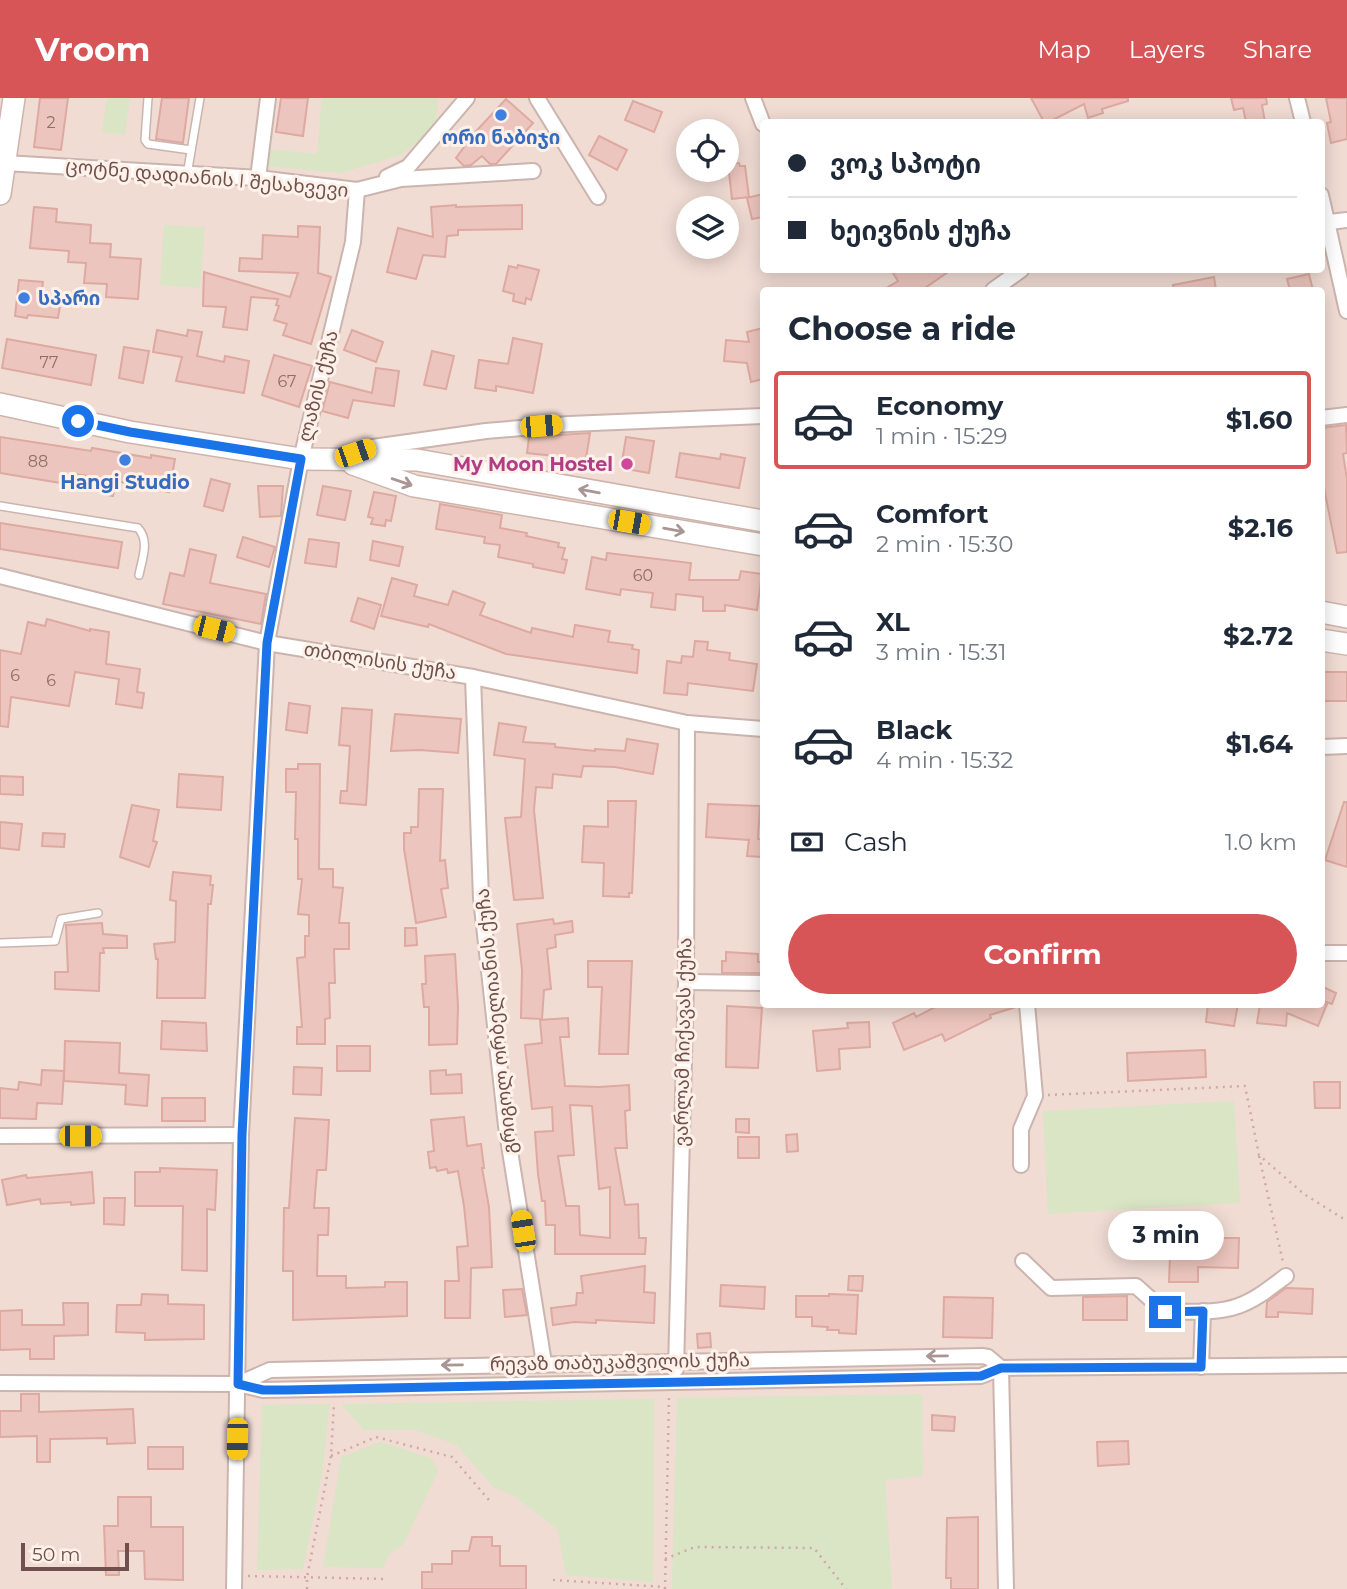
<!DOCTYPE html>
<meta charset="utf-8">
<style>
:root{--surface:#fff;--page:#f6f6f7;--text:#1f2937;--muted:#747a83;--line:#e0e1e3;--accent:#d75557}
body{margin:0;font-family:Montserrat,"Noto Sans Georgian",sans-serif;background:var(--page);color:var(--text);height:100vh;display:flex;flex-direction:column;font-size:26px;white-space:nowrap}
*{box-sizing:border-box;margin:0}
p{font-size:23px;color:var(--muted)}
.icon{flex:none;width:38px;height:38px;fill:none;stroke:currentColor;stroke-width:2;stroke-linecap:round;stroke-linejoin:round}
.map{position:relative;flex:1;overflow:hidden}
.side{position:absolute;left:760px;top:189px;width:565px;height:721px;display:flex;flex-direction:column;background:var(--surface);border-radius:7px;box-shadow:0 4px 18px #0003}
.side>*{flex:none}
.top-card{position:absolute;left:760px;top:21px;width:565px;height:154px;border-radius:7px;box-shadow:0 4px 18px #0003;display:grid;align-content:center;height:154px;padding:0 28px;background:var(--surface)}
.tools{position:absolute;left:676px;top:21px;display:grid;gap:14px}
.tools a{display:grid;place-items:center;width:63px;height:63px;border-radius:50%;background:var(--surface);box-shadow:0 4px 18px #0003;font-size:35px}
.scale{position:absolute;left:21px;bottom:18px;width:108px;box-sizing:border-box;padding-left:7px;border:4px solid #6f504c;border-top:0;font-size:19px;line-height:24px;white-space:nowrap;color:#6f504c;-webkit-text-stroke:5px #fdf1e9;paint-order:stroke}
.end{position:absolute;width:32px;height:32px;margin:-16px;border:9px solid #1a73e8;background:#fff;box-shadow:0 0 0 4px #fff}
.from{border-radius:50%}
.bubble{position:absolute;height:49px;border-radius:24px;background:var(--surface);box-shadow:0 4px 18px #0003;font-size:23px;font-weight:700;line-height:49px;text-align:center}
.car{position:absolute;width:21px;height:42px;margin:-21px -10px;border-radius:9px;box-shadow:0 0 5px 2px #0007;background:linear-gradient(#f5c518 24%,#345 0 40%,#f5c518 0 76%,#345 0 86%,#f5c518 0)}
.top-card b{display:flex;align-items:center;gap:24px;height:66px;font-size:26px}
.top-card b+b{border-top:2px solid var(--line)}
.top-card i{width:18px;height:18px;background:var(--text)}
ul{padding:0;list-style:none}
li{display:flex;align-items:center;gap:21px;height:98px;margin:0 14px 10px;padding:0 14px;border:4px solid transparent;border-radius:7px}
li div{flex:1}
li b{display:block;font-size:26px}
li em{font-style:normal;font-weight:700}
li.on{border-color:var(--accent)}
li>.icon{width:63px;height:63px;stroke-width:1.5}
h2{padding:0 28px;font-size:32px;line-height:84px}
.pay{display:flex;align-items:center;gap:18px;height:77px;padding:0 28px;font-size:26px}
.pay p{margin-inline-start:auto}
.action{display:flex;gap:14px;margin-top:auto;padding:14px 28px}
.action a{flex:1;height:80px;border-radius:42px;background:var(--accent);color:#fff;font-size:28px;font-weight:700;line-height:80px;text-align:center}
header{display:flex;align-items:center;gap:42px;box-sizing:border-box;height:98px;padding:0 35px;background:var(--accent);color:#fff}
header strong{font-size:33px}
nav{display:flex;gap:38px;margin-inline-start:auto;font-size:24px}
.map>svg:first-child{display:block}
</style>
<header>
<strong>Vroom</strong>
<nav><a>Map</a><a>Layers</a><a>Share</a></nav>
</header>
<div class="map">
<svg width="1347" height="1491" viewBox="0 0 1347 1491">
<rect width="100%" height="100%" fill="#f9ece4"/>
<path fill="#f0dcd3" fill-rule="evenodd" d="M0 0H1347V1491H0ZM763 24H1321V172H763ZM688 33H726V72H688ZM688 110H726V149H688ZM763 192H1321V906H763Z"/>
<g fill="#d9e5c4">
<path d="M107 0H130L125 37 102 34Z"/>
<path d="M322 0H438L436 22 421 41 401 57 340 75 265 68 267 51 317 56Z"/>
<path d="M164 127 205 129 200 190 160 187Z"/>
<path d="M1234 1003 1240 1105 1048 1116 1043 1013Z"/>
<path d="M922 1296 923 1378 885 1382 892 1491H672L677 1300Z"/>
<path d="M654 1301 653 1484 566 1477 558 1432 514 1398 493 1389 457 1347 415 1332H364L341 1306Z"/>
<path d="M330 1306 322 1376 303 1471 257 1472 262 1307Z"/>
<path d="M380 1344 431 1360 438 1373 403 1447 389 1456 383 1470 323 1469 341 1359Z"/>
</g>
<g fill="#ecc6be" stroke="#dda9a0" stroke-width="2" fill-rule="evenodd">
<path d="M40 0H68L61 52 34 49Z"/>
<path d="M162 0H189L183 45 156 41Z"/>
<path d="M281 0H308L303 38 276 34Z"/>
<path d="M1031 0H1128V3L1102 11 1103 15 1088 20 1084 6 1049 24H1044Z"/>
<path d="M1231 0H1266L1267 6 1262 7 1265 24H1246L1243 10 1234 12Z"/>
<path d="M1326 0H1347V41L1331 45 1327 25 1331 24Z"/>
<path d="M506 1 533 25 496 66H490L482 58 471 67 464 68 456 60 467 45 466 44Z"/>
<path d="M633 3 662 14 654 34 625 22Z"/>
<path d="M599 38 627 52 617 72 589 57Z"/>
<path d="M739 65 740 68H745L749 99 732 101 728 66Z"/>
<path d="M763 96V119L752 121 747 100Z"/>
<path d="M456 107V109L522 107V131L458 132V137L447 138 445 159 423 157 416 181 387 174 398 130 433 139 431 109Z"/>
<path d="M34 109 57 111 56 124 91 127 90 145 111 146 110 159 141 161 138 201 106 199 107 186 84 185 86 165 68 164 69 153 30 150Z"/>
<path d="M298 128 320 129 318 175 331 179 311 246 283 237 287 226 274 222 279 208 276 207 278 201 251 199 247 232 223 229 226 209 203 208 204 174 290 199 298 175 239 173 240 160 262 161 263 137 298 139Z"/>
<path d="M518 167 539 172 531 202 526 200 525 206 513 203 514 196 503 193 509 168 517 170Z"/>
<path d="M891 172H951L922 192H883L898 183Z"/>
<path d="M1309 176 1313 192H1290L1287 181Z"/>
<path d="M1214 179 1216 192H1174L1173 187Z"/>
<path d="M19 182 43 184 40 205 60 208 58 220 28 217 27 220 15 218Z"/>
<path d="M763 230V281L751 284 747 265 724 263 726 242 749 244 747 234Z"/>
<path d="M157 232 187 238 188 232 202 234 197 258 224 264 225 258 249 263 244 295 176 283 182 259 153 254Z"/>
<path d="M352 232 383 244 376 264 344 252Z"/>
<path d="M513 240 542 246 533 295 496 288V293L475 290 479 262 508 266Z"/>
<path d="M7 241 96 257 91 287 2 270Z"/>
<path d="M124 249 149 253 143 285 119 280Z"/>
<path d="M432 253 454 258 446 291 424 287Z"/>
<path d="M274 257 312 268 299 309 262 297Z"/>
<path d="M376 270 399 273 394 308 353 302 348 320 322 313 330 284 372 295Z"/>
<path d="M1346 327 1347 355 1343 356 1347 381V454L1337 455 1324 390H1321V330Z"/>
<path d="M590 335 585 367 563 364 564 359 527 355 529 339Z"/>
<path d="M0 339 91 353 92 350 151 360V357L175 361 169 394 116 383 113 398 102 396 105 380 75 376 73 387 0 375Z"/>
<path d="M626 339 654 343 649 375 621 370Z"/>
<path d="M680 355 720 361 721 356 745 360 739 390 676 379Z"/>
<path d="M211 381 230 386 223 413 204 408Z"/>
<path d="M258 388H283L281 418 260 419Z"/>
<path d="M323 388 351 393 345 422 317 417Z"/>
<path d="M374 394 396 398 391 423 386 422 385 428 371 426 373 420 368 419Z"/>
<path d="M440 406 502 417 500 430 527 435 526 438 559 445 558 449 565 450 562 461 567 462 564 475 533 469V466L498 459 500 447 484 445 485 439 436 431Z"/>
<path d="M0 425 122 444 118 470 0 451Z"/>
<path d="M243 439 275 449 269 469 237 459Z"/>
<path d="M309 441 339 445 336 469 305 465Z"/>
<path d="M373 443 403 449 399 468 370 462Z"/>
<path d="M190 451 216 457 210 485 266 496 261 526 163 506 170 475 184 478Z"/>
<path d="M607 455 691 465 689 482H739L741 473 762 476 757 512 725 507V513H703V499L676 496 675 512 651 509 653 495 621 491 620 497 586 491 592 459 606 462Z"/>
<path d="M392 480 417 487 414 498 448 507 453 493 485 505 480 517 531 535 532 530 573 539 575 527 610 533 608 544 633 547 632 551 639 552 637 575 506 556 429 526 428 529 381 518Z"/>
<path d="M358 500 381 507 374 531 351 523Z"/>
<path d="M47 521 90 533V531L109 534 106 566 140 571 137 594 144 595 142 610 116 606 119 581 75 574 69 608 11 599 8 629 0 628V552L21 556 28 524 45 528Z"/>
<path d="M695 543 708 544 707 552 730 555 729 562 757 566 753 593 688 585 687 597 664 595 667 563 681 565 682 558 693 559Z"/>
<rect x="1321" y="574" width="26" height="29"/>
<path d="M289 605 310 608 307 635 286 632Z"/>
<path d="M342 610 372 612 366 707 340 705 341 693H347L350 648 339 647Z"/>
<path d="M395 616 461 621 458 655 420 652 391 653Z"/>
<path d="M499 625 526 629 523 644 555 646V649L595 653V651L625 653 627 641 658 646 653 676 615 669 583 668 581 679 553 676 552 690 536 689 534 712 543 800 514 802 505 720 521 719 525 661 494 657Z"/>
<path d="M298 666H320L319 771H333V789L343 790 339 825H349V851H334L335 885H329L330 920 325 921V946H297V929H302L297 860 305 859V838H309V817L298 816 302 781H298V741H295L296 694H286V671H298Z"/>
<path d="M179 676 223 679 221 712 177 709Z"/>
<path d="M0 678 23 679V697L0 696Z"/>
<path d="M419 691H443L440 763 445 762 448 790 441 791 446 819 416 825 404 751V735H411V729H418Z"/>
<path d="M608 703H636L632 795H629V799L603 798 604 765 582 764 584 728 608 729Z"/>
<path d="M1344 704H1347V769L1325 762Z"/>
<path d="M708 706 760 708 758 741H763L762 759 747 758 749 742 706 739Z"/>
<path d="M132 707 159 712 153 743 157 744 149 769 120 759Z"/>
<path d="M0 724 22 726 19 752 0 750Z"/>
<path d="M43 735 65 736 64 749 42 748Z"/>
<path d="M173 774 211 778 210 787H213L211 806H208L205 900H157L158 861H156L154 846 175 844 176 803 170 802Z"/>
<path d="M553 821 554 826 572 823 573 834 555 837 556 849 547 851 551 891 544 892 542 921 521 920 522 872 517 826Z"/>
<path d="M102 825 103 836 127 838V850H103L104 855H100L99 893 55 891V874H68L66 827Z"/>
<path d="M405 830H416L417 847 405 848Z"/>
<path d="M726 854 758 856V864H763V875H722V863H726Z"/>
<path d="M455 856 458 908 457 946 429 947V909H424L422 886H426L425 858Z"/>
<path d="M588 863H632L628 956H599L602 889H588Z"/>
<path d="M1321 888 1336 895 1332 906 1321 902Z"/>
<path d="M941 906H1015L1016 909 990 917 991 920 945 943 942 936 904 952 893 925 914 915 916 919Z"/>
<path d="M1208 906H1238L1234 928 1206 924Z"/>
<path d="M1260 906H1327L1318 928 1287 915 1286 928 1257 925Z"/>
<path d="M727 908 762 910 758 970 726 969Z"/>
<path d="M568 920 569 939H560L565 988 599 989 629 987 630 1012 625 1013 627 1050H615L625 1107 638 1106 639 1140H646L645 1156H555V1127H546L545 1103H542L538 1076 535 1034 553 1033 552 1009 532 1011 525 947 542 945 540 922ZM570 1007 592 1008 599 1091 610 1089V1140L580 1137 579 1108H566L558 1058 574 1057Z"/>
<path d="M162 923 206 925 207 953 161 951Z"/>
<path d="M869 924 870 949 839 951 840 971 817 973 813 933 848 930 847 925Z"/>
<path d="M65 943 120 945 119 975 149 977 147 1008 125 1006 126 987 64 983Z"/>
<rect x="337" y="948" width="33" height="25"/>
<path d="M1205 952 1206 979 1128 983 1127 955Z"/>
<path d="M294 969 322 970 321 997 293 996Z"/>
<path d="M42 972 64 973 62 1006 37 1005 36 1021 0 1020V990L18 992 19 984 41 987Z"/>
<path d="M446 972V977L461 976 462 995 431 996 430 973Z"/>
<path d="M1314 984H1340V1010H1315Z"/>
<rect x="162" y="1000" width="43" height="23"/>
<path d="M464 1019 467 1048 481 1046 484 1070H482L489 1109 492 1169 471 1170 470 1220H445V1183H459L457 1149 468 1148 464 1108 458 1073 448 1075 447 1071 437 1073 436 1069 430 1070 428 1054 434 1053 431 1022Z"/>
<path d="M295 1020 329 1022 326 1072H317L314 1110H329L328 1137H318L317 1178H346V1190L385 1189V1184H407V1218L293 1222V1173H283L284 1110H289Z"/>
<path d="M736 1021H749V1035L736 1034Z"/>
<path d="M797 1036 798 1053 787 1054 786 1037Z"/>
<rect x="738" y="1039" width="21" height="21"/>
<path d="M160 1070 217 1072 215 1112 207 1111V1173L182 1172 183 1108H135V1074H160Z"/>
<path d="M92 1074 94 1105 71 1107V1104L41 1106 40 1101 7 1107 2 1082 26 1077 27 1080Z"/>
<path d="M104 1100H125L124 1127 104 1126Z"/>
<path d="M1196 1140H1239L1238 1170 1198 1169V1184H1169L1170 1157 1199 1144Z"/>
<path d="M645 1168 644 1194 655 1195 654 1225 596 1222V1225L574 1224 553 1227 551 1210 576 1207 577 1195H583L581 1178Z"/>
<path d="M849 1178H863L862 1193 848 1192Z"/>
<path d="M721 1187 765 1189 764 1211 720 1208Z"/>
<path d="M1286 1190 1313 1191 1312 1216 1278 1214V1219H1266L1267 1204Z"/>
<path d="M522 1191 527 1217 505 1219 503 1192Z"/>
<path d="M142 1196 168 1197V1206L204 1207V1241L145 1242V1235L116 1234 117 1207H141Z"/>
<path d="M829 1196 858 1197 856 1236 839 1235V1232H827L828 1229 812 1228V1219H796V1198H829Z"/>
<path d="M1127 1198V1222H1083V1199Z"/>
<path d="M944 1199 993 1200 992 1240 943 1239Z"/>
<path d="M63 1205H88V1237L54 1238V1261H30V1251L0 1252V1213L22 1212V1227H64Z"/>
<path d="M710 1235 711 1249 698 1250 697 1236Z"/>
<path d="M21 1296H39V1314L133 1311 135 1345 107 1346V1340L50 1341V1364H37V1338L0 1339V1313H21Z"/>
<path d="M932 1317 955 1319 954 1333 932 1332Z"/>
<path d="M1128 1343 1129 1366 1098 1368 1097 1344Z"/>
<rect x="148" y="1349" width="35" height="22"/>
<path d="M118 1399H151V1429H183V1482L145 1481 144 1453H118L119 1477H106L104 1428H118Z"/>
<path d="M978 1419V1491H951V1480H946L947 1420Z"/>
<path d="M472 1439H492V1448H500V1468H526V1491H422V1474H432V1466H452V1453H469Z"/>
</g>
<g fill="none" stroke-linecap="round" stroke-linejoin="round">
<g stroke="#ccb4ae" stroke-width="10">
<g id="lane">
<path d="M148 0 145 42 148 46 191 52"/>
<path d="M187 77 200 0"/>
<path d="M0 408 138 430C150 443 142 461 139 477"/>
<path d="M0 845 55 843 61 821 98 815"/>
</g>
</g>
<g stroke="#ccb4ae" stroke-width="18">
<g id="street">
<path d="M537 0 598 99"/>
<path d="M753 0 763 26"/>
<path d="M1297 0 1303 24"/>
<path d="M5 65 258 80 357 92 401 81 533 73"/>
<path d="M387 79 408 69 467 0"/>
<path d="M258 80 268 0"/>
<path d="M1321 97 1347 213"/>
<path d="M1321 125 1347 122"/>
<path d="M993 192 1021 172"/>
<path d="M1321 320 1347 317"/>
<path d="M349 357 373 349 486 333 569 326 763 318"/>
<path d="M0 478 267 545 473 579 687 625 763 631"/>
<path d="M473 579 481 800 506 1028 544 1265"/>
<path d="M1321 649 1347 648"/>
<path d="M1321 855H1347"/>
<path d="M686 884 763 885"/>
<path d="M0 1038 241 1037"/>
<path d="M1021 1067V1031L1035 998 1027 906"/>
<path d="M1023 1163 1051 1190 1136 1188 1165 1214C1188 1213 1216 1216 1238 1208 1256 1202 1271 1189 1286 1178"/>
<path d="M1201 1269 1203 1213"/>
<path d="M1001 1270 1006 1491"/>
<path d="M676 1271 686 884 687 625"/>
<path d="M0 1285 238 1286 263 1292 981 1278 1001 1270 1347 1267"/>
<path d="M238 1286 270 1272 982 1258 988 1259 1001 1270"/>
<path d="M234 1491 241 1037 267 545 301 361 353 144 357 92"/>
</g>
</g>
<g stroke="#ceb3ac" stroke-width="24">
<g id="secondary">
<path d="M0 96 14 0"/>
<path d="M0 306 130 334 301 361 417 362 763 423"/>
<path d="M353 366 414 388 763 447"/>
<path d="M1321 514 1347 519"/>
<path d="M1321 542 1347 546"/>
</g>
</g>
<g stroke="#d0a9a2" stroke-width="2.5" stroke-dasharray="2 5" stroke-linecap="butt">
<path d="M1048 997 1245 988 1259 1057 1304 1096 1347 1123"/>
<path d="M1259 1058 1283 1164"/>
<path d="M331 1358 376 1339 452 1359 489 1402"/>
<path d="M665 1461 695 1449 814 1450 846 1491"/>
<path d="M248 1478 386 1481"/>
<path d="M553 1482 665 1489"/>
<path d="M307 1491V1479L331 1358 334 1305"/>
<path d="M665 1491 669 1298"/>
</g>
<use href="#lane" stroke="#fff" stroke-width="7"/>
<use href="#street" stroke="#fff" stroke-width="14"/>
<use href="#secondary" stroke="#fff" stroke-width="21"/>
</g>
<defs><path id="oneway-shaft" d="M-6 0H5M1.5-3L5.5 0L1.5 3" fill="none" stroke-width="1.6" stroke-linecap="round" stroke-linejoin="round" transform="scale(1.75)"/></defs>
<g stroke="#a99694">
<use href="#oneway-shaft" transform="translate(402 384) rotate(19)"/>
<use href="#oneway-shaft" transform="translate(589 393) rotate(-170)"/>
<use href="#oneway-shaft" transform="translate(674 432) rotate(10)"/>
<use href="#oneway-shaft" transform="translate(937 1258) rotate(179)"/>
<use href="#oneway-shaft" transform="translate(452 1267) rotate(179)"/>
</g>
<g fill="none" stroke-linecap="round" stroke-linejoin="round">
<path stroke="#1a73e8" stroke-width="9" d="M78 323 130 334 301 361 267 545 242 1037 238 1286 263 1292H287L981 1278 1001 1270 1201 1269 1203 1213 1165 1214"/>
</g>
<g fill="#3f7fe0" stroke="#fdf1e9" stroke-width="2.5">
<circle cx="501" cy="17" r="7"/>
<circle cx="24" cy="200" r="7"/>
<circle cx="125" cy="362" r="7"/>
</g>
<circle fill="#d1479c" stroke="#fdf1e9" stroke-width="2.5" cx="627" cy="366" r="7"/>
<g text-anchor="middle" dominant-baseline="central" stroke-width="6" stroke-linejoin="round" paint-order="stroke">
<g font-size="16" fill="#8e6e68">
<text x="51" y="24">2</text>
<text x="49" y="264">77</text>
<text x="287" y="283">67</text>
<text x="38" y="363">88</text>
<text x="643" y="477">60</text>
<text x="15" y="577">6</text>
<text x="51" y="582">6</text>
</g>
<g font-size="19" font-weight="bold" fill="#366cbe" stroke="#fdf1e9">
<text x="501" y="39">ორი ნაბიჯი</text>
<text x="38" y="200" text-anchor="start">სპარი</text>
<text x="125" y="384">Hangi Studio</text>
</g>
<g font-size="19" fill="#6f504c" stroke="#fdf1e9">
<text transform="translate(207 80) rotate(5)">ცოტნე დადიანის I შესახვევი</text>
<text transform="translate(318 288) rotate(-76)">ლაზის ქუჩა</text>
<text transform="translate(380 563) rotate(9)">თბილისის ქუჩა</text>
<text transform="translate(496 923) rotate(-96)">გრიგოლ ორბელიანის ქუჩა</text>
<text transform="translate(683 944) rotate(-89)">ვარლამ ჩიქავას ქუჩა</text>
<text transform="translate(620 1264) rotate(-1)">რევაზ თაბუკაშვილის ქუჩა</text>
</g>
<g font-size="19" font-weight="bold" fill="#b23c85" stroke="#fdf1e9" text-anchor="end">
<text x="613" y="366">My Moon Hostel</text>
</g>
</g>
</svg>
<div class="tools">
<a><svg class="icon" aria-label="locate" viewBox="0 0 24 24"><circle cx="12" cy="12" r="6"/><path d="M12 2v4M12 18v4M2 12h4M18 12h4"/></svg></a>
<a><svg class="icon" aria-label="layers" viewBox="0 0 24 24"><path d="M12 4l9 5-9 5-9-5zM3 14l9 5 9-5"/></svg></a>
</div>
<div class="scale">50 m</div>
<i class="end from" style="left:78px;top:323px"></i>
<i class="end" style="left:1165px;top:1214px"></i>
<div class="bubble" style="left:1108px;top:1113px;width:116px">3 min</div>
<i class="car" style="left:541px;top:328px;rotate:85deg"></i>
<i class="car" style="left:355px;top:355px;rotate:71deg"></i>
<i class="car" style="left:629px;top:424px;rotate:100deg"></i>
<i class="car" style="left:214px;top:531px;rotate:104deg"></i>
<i class="car" style="left:80px;top:1038px;rotate:90deg"></i>
<i class="car" style="left:523px;top:1133px;rotate:351deg"></i>
<i class="car" style="left:237px;top:1341px;rotate:181deg"></i>
<div class="top-card">
<b><i class="from"></i>ვოკ სპოტი</b>
<b><i></i>ხეივნის ქუჩა</b>
</div>
<section class="side">
<h2>Choose a ride</h2>
<ul>
<li class="on"><svg class="icon" aria-label="car" viewBox="0 0 24 24"><path d="M5 17H2v-5l4-1 3-4h7l3 4 3 1v5h-3M9 17h6M6 11h13"/><circle cx="7" cy="17" r="2"/><circle cx="17" cy="17" r="2"/></svg><div><b>Economy</b><p>1 min · 15:29</p></div><em>$1.60</em></li>
<li><svg class="icon" aria-label="car" viewBox="0 0 24 24"><path d="M5 17H2v-5l4-1 3-4h7l3 4 3 1v5h-3M9 17h6M6 11h13"/><circle cx="7" cy="17" r="2"/><circle cx="17" cy="17" r="2"/></svg><div><b>Comfort</b><p>2 min · 15:30</p></div><em>$2.16</em></li>
<li><svg class="icon" aria-label="car" viewBox="0 0 24 24"><path d="M5 17H2v-5l4-1 3-4h7l3 4 3 1v5h-3M9 17h6M6 11h13"/><circle cx="7" cy="17" r="2"/><circle cx="17" cy="17" r="2"/></svg><div><b>XL</b><p>3 min · 15:31</p></div><em>$2.72</em></li>
<li><svg class="icon" aria-label="car" viewBox="0 0 24 24"><path d="M5 17H2v-5l4-1 3-4h7l3 4 3 1v5h-3M9 17h6M6 11h13"/><circle cx="7" cy="17" r="2"/><circle cx="17" cy="17" r="2"/></svg><div><b>Black</b><p>4 min · 15:32</p></div><em>$1.64</em></li>
</ul>
<div class="pay"><svg class="icon" aria-label="cash" viewBox="0 0 24 24"><path d="M3 7h18v10H3z"/><circle cx="12" cy="12" r="2"/></svg>Cash<p>1.0 km</p></div>
<div class="action"><a>Confirm</a></div>
</section>
</div>
